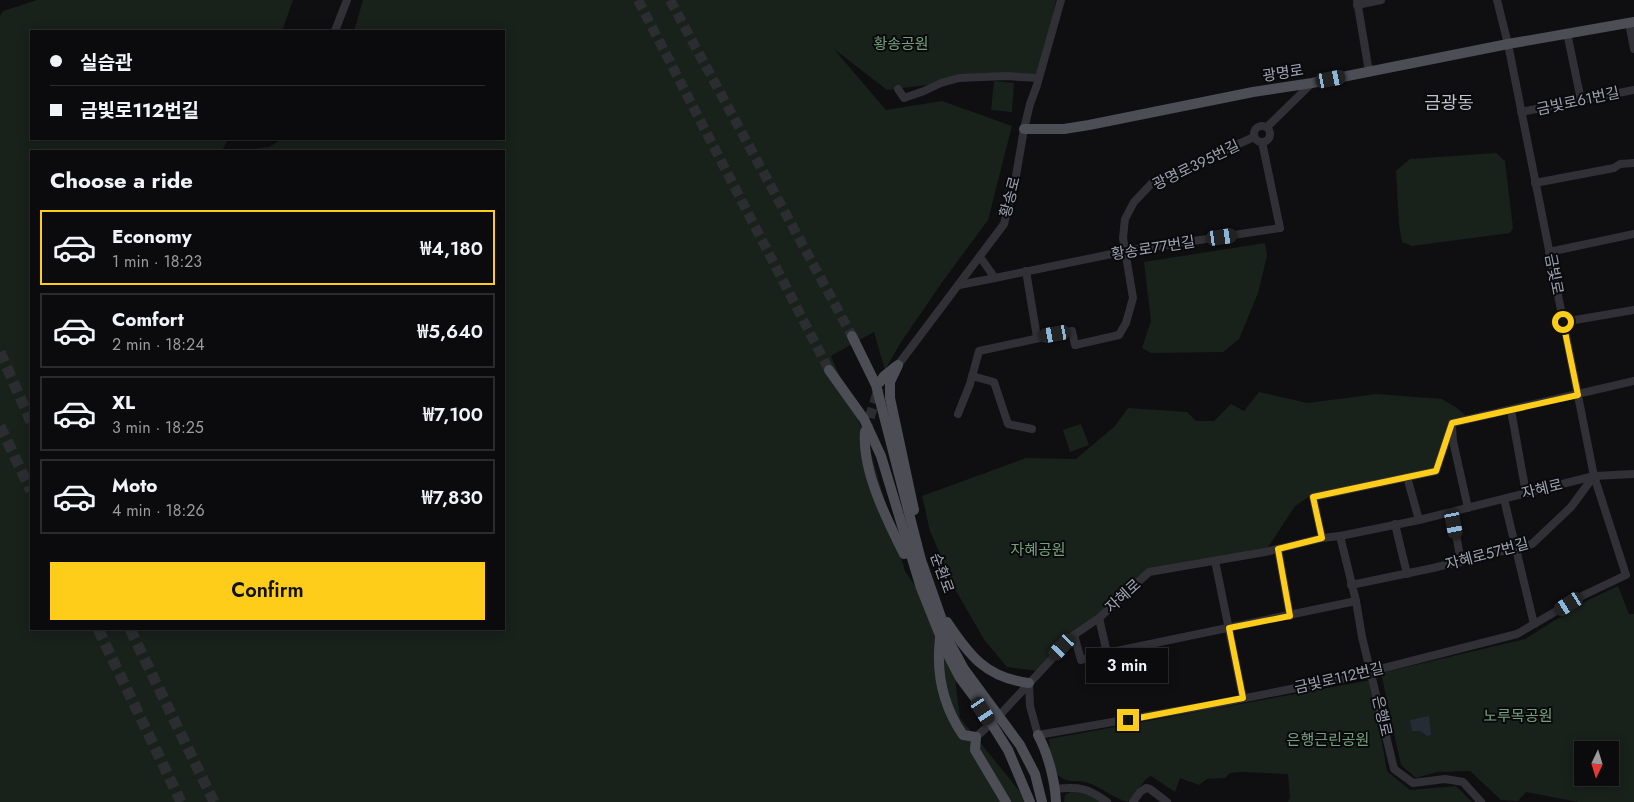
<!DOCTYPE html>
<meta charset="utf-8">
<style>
:root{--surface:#0b0b0d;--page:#141416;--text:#f1f3f6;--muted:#9a9b9d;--line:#2b2b2e;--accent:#fecd1a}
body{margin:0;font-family:Jost,"Noto Sans KR",sans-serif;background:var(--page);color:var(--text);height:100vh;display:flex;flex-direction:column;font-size:19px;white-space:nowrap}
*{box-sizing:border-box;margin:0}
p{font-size:16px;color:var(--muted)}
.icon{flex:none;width:28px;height:28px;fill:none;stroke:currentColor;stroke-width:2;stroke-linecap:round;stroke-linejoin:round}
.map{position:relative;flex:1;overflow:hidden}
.panel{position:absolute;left:30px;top:150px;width:475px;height:480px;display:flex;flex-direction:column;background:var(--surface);border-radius:0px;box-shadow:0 2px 12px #0003,0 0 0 1px var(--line)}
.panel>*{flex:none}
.guide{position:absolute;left:30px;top:30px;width:475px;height:110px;border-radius:0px;box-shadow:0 2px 12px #0003,0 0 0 1px var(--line);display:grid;align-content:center;height:110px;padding:0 20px;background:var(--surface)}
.needle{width:32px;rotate:184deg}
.fabs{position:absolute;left:1574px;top:741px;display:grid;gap:10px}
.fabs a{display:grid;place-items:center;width:45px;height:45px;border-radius:0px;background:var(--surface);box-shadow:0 2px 12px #0003,0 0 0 1px var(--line);font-size:25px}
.end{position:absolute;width:22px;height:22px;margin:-11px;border:6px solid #fecd1a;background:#111;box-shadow:0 0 0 2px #111}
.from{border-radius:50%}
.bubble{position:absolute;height:35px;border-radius:0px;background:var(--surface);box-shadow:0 2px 12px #0003,0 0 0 1px var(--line);font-size:16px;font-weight:600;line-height:35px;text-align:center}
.car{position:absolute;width:15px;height:30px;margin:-15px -8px;border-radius:6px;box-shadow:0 0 4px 1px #0007;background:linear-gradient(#222 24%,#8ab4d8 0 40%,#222 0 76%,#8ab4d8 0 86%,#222 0)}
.guide b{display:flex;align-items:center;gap:18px;height:48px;font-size:19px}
.guide b+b{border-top:1px solid var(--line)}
.guide i{width:12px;height:12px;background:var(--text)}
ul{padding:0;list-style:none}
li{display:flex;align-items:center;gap:15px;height:75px;margin:0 10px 8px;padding:0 10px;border:2px solid var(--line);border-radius:0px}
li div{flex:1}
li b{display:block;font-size:19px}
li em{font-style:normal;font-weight:600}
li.selected{border-color:var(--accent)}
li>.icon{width:45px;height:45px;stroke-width:1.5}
h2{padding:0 20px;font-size:22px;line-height:60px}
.action{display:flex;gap:10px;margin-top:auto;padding:10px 20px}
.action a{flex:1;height:58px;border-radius:0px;background:var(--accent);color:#111;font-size:20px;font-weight:600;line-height:58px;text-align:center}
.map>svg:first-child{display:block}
</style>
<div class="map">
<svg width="1634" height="802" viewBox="0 0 1634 802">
<rect width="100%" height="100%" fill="#0f0f11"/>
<g fill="#19211b" fill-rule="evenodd">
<path d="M37 0H293L282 31H31V139H228L222 151H31V629H504V151H239L269 147 282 139H504V31H354L363 0H1056L1038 78 966 80 887 90 834 49 886 110 942 101 1012 126 988 220 943 281 901 342 885 370 874 332 831 356 868 443 905 571 950 639 960 718 1026 799 1027 802H0V16L3 11Z"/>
<path d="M994 81 1014 83 1012 112 991 110Z"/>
<path d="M1496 153 1505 161 1513 228 1510 233 1412 246 1402 242 1399 225 1396 171 1410 159Z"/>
<path d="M1265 243 1267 256 1258 293 1239 339 1223 352 1151 353 1142 348 1151 321 1144 262Z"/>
<path d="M1259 392 1307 403 1377 394 1442 399 1457 408 1468 418 1451 422 1436 471 1307 498 1295 506 1265 552 1149 572 1039 671 1007 667 985 641 956 591 930 531 922 496 1026 458 1076 459 1115 426 1128 408 1187 412 1196 421H1214L1231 404 1244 411Z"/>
<path d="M1081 424 1089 445 1070 452 1063 430Z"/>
<path d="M1618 586 1629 614H1634V802H1578L1526 792 1518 801 1501 800 1470 771 1437 772 1416 778 1401 765 1381 673 1525 639 1584 602ZM1582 750H1610V778H1582Z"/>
<path d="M1371 680 1387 771 1410 790 1456 786 1472 802H1288L1290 798 1288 774 1241 772 1230 773 1225 778 1207 779 1199 785 1180 778 1175 792 1151 776 1146 779 1128 802C1113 798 1100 786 1085 782 1079 780 1072 782 1066 780 1049 774 1051 754 1049 739Z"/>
<path d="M1079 788 1109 802H1064L1065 795Z"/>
</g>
<path fill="#252c35" d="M1429 716 1431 735 1427 736 1420 731H1412L1410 720Z"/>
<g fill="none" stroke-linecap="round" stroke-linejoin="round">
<g stroke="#2c2d31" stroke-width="10" stroke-dasharray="10 5" stroke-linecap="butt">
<path d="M638 0 829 370"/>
<path d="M670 0 852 336"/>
<path d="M865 432 879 388"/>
</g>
<g stroke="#2c2d31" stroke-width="11" stroke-dasharray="11 5.5" stroke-linecap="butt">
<path d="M0 352 31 422"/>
<path d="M0 426 31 491"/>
<path d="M98 629 181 802"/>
<path d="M130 629 214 802"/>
</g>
<g stroke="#303036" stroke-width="8">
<path d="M1357 0 1369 72"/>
<path d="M1357 5 1381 0"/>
<path d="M1629 23 1634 49"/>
<path d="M335 31 347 0"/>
<path d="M1567 33 1581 100"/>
<path d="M898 89 904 98 924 91 941 83 959 78 1005 76 1038 78"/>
<path d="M1521 112 1634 90"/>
<circle cx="1262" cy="134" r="8"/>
<path d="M1267 127 1312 83"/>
<path d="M1535 183 1614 168 1620 164 1634 163"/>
<path d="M1549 252 1634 234"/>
<path d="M980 257 995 278 1126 251 1280 228 1262 142"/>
<path d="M1026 271 1037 337"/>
<path d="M959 285 995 278"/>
<path d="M1563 322 1634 310"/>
<path d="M898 365 1004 224 1016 176 1024 129 1030 104 1037 85 1061 0"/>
<path d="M972 376 994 382 1008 424 1032 429"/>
<path d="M1511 410 1526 493"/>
<path d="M958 414 970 384 979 351 1072 331 1075 345 1119 335 1126 323 1133 298 1123 238 1125 219 1134 202 1152 183 1254 137"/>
<path d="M1452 423 1634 381"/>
<path d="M1452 427 1453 441 1468 508"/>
<path d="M1407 477 1419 520"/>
<path d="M1504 499 1534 624"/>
<path d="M1452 512 1461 562"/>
<path d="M1395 524 1407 574"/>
<path d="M1340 536 1356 601 1362 637 1394 769 1413 783 1445 779 1463 782 1481 802"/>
<path d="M1322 538 1313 497 1436 471 1452 423"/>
<path d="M1278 549 1290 616"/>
<path d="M1215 561 1243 698"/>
<path d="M1351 585 1433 568 1532 544 1571 507 1594 476"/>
<path d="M1099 618 1107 653"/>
<path d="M1074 635 1081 660 1107 653 1356 601"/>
<path d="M1029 683 1030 706 1038 735 1210 705 1337 680 1517 634 1584 595 1626 575 1594 476 1508 44 1497 0"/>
<path d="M976 737 998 717 1074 635 1099 618 1149 572 1265 552 1322 538 1340 536 1419 520 1594 476 1634 474"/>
<path d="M1055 789C1078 786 1088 788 1107 802"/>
<path d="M1133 802 1140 792 1146 788 1150 789 1167 802"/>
</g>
<g stroke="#4c4d55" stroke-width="10">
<path d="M1024 129H1064L1089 125 1253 92 1312 83 1508 44 1634 22"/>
<path d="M852 336 876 385 921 560 950 643 964 669 1020 745 1035 774 1042 802"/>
<path d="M898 365 890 382V398L914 510"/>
<path d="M829 370 864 419 881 456 921 588 947 653 960 678 978 702 1008 750 1030 802"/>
<path d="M880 382 884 376 895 367"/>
<path d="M865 432C862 471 887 520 904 554"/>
<path d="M947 622C969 655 986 678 1029 683"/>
<path d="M940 638C936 672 943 706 963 735L976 737 975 750 1006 802"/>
<path d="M1038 735C1048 754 1055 780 1056 802"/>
</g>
</g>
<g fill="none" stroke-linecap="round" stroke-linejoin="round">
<path stroke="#fecd1a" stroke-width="6" d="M1128 720 1243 698 1229 628 1290 616 1278 549 1322 538 1313 497 1436 471 1452 423 1578 395 1563 322"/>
</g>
<g text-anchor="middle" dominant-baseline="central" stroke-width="4" stroke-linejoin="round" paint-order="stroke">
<g font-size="15" fill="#74a07c" stroke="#0a0a0c">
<text x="901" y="44">황송공원</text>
<text x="1038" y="550">자혜공원</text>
<text x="1518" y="716">노루목공원</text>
<text x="1328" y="740">은행근린공원</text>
</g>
<g font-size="15" fill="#9fa3b3" stroke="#0a0a0c">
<text transform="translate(1283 73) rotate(-9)">광명로</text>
<text transform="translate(1578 101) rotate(-12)">금빛로61번길</text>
<text transform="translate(1196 165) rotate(-26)">광명로395번길</text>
<text transform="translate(1010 197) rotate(-76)">황송로</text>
<text transform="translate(1153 248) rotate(-9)">황송로77번길</text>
<text transform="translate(1554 274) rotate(79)">금빛로</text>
<text transform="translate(1542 489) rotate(-14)">자혜로</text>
<text transform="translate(1487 554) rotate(-15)">자혜로57번길</text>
<text transform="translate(942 573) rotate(70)">순환로</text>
<text transform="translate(1123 596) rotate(-42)">자혜로</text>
<text transform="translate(1339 678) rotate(-13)">금빛로112번길</text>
<text transform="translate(1382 716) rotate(77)">은행로</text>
</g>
<g font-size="18" fill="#c0c2cf" stroke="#0a0a0c">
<text x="1449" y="103">금광동</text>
</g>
</g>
</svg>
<div class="fabs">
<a><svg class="needle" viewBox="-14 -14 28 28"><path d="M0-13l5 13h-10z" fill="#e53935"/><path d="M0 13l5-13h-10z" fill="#9a9b9d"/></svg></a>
</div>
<i class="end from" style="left:1563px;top:322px"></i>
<i class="end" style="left:1128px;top:720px"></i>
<div class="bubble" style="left:1086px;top:648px;width:82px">3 min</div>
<i class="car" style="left:1331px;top:79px;rotate:79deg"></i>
<i class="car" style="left:1222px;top:237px;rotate:82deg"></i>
<i class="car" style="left:1055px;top:334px;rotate:260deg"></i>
<i class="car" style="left:1454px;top:524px;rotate:169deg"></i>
<i class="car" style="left:1569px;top:604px;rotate:238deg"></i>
<i class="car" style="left:1062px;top:647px;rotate:223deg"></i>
<i class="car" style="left:983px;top:711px;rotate:147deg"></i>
<div class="guide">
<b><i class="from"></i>실습관</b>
<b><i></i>금빛로112번길</b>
</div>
<section class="panel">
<h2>Choose a ride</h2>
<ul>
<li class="selected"><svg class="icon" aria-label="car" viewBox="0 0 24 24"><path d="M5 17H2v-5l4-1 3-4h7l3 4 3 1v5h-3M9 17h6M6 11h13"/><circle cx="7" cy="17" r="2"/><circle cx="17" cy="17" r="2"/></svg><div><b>Economy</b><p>1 min · 18:23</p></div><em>₩4,180</em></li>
<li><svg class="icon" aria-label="car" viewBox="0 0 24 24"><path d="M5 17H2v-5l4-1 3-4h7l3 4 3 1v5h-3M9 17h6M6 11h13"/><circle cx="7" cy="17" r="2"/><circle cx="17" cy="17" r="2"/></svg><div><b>Comfort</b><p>2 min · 18:24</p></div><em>₩5,640</em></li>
<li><svg class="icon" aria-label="car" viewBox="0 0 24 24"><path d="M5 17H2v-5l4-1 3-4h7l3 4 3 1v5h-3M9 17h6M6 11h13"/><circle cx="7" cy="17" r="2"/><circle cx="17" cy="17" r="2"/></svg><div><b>XL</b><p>3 min · 18:25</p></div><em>₩7,100</em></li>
<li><svg class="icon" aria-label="car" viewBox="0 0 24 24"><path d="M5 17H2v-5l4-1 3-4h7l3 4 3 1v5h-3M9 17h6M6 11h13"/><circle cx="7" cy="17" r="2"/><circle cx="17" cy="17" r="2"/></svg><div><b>Moto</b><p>4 min · 18:26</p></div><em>₩7,830</em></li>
</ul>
<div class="action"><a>Confirm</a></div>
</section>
</div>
